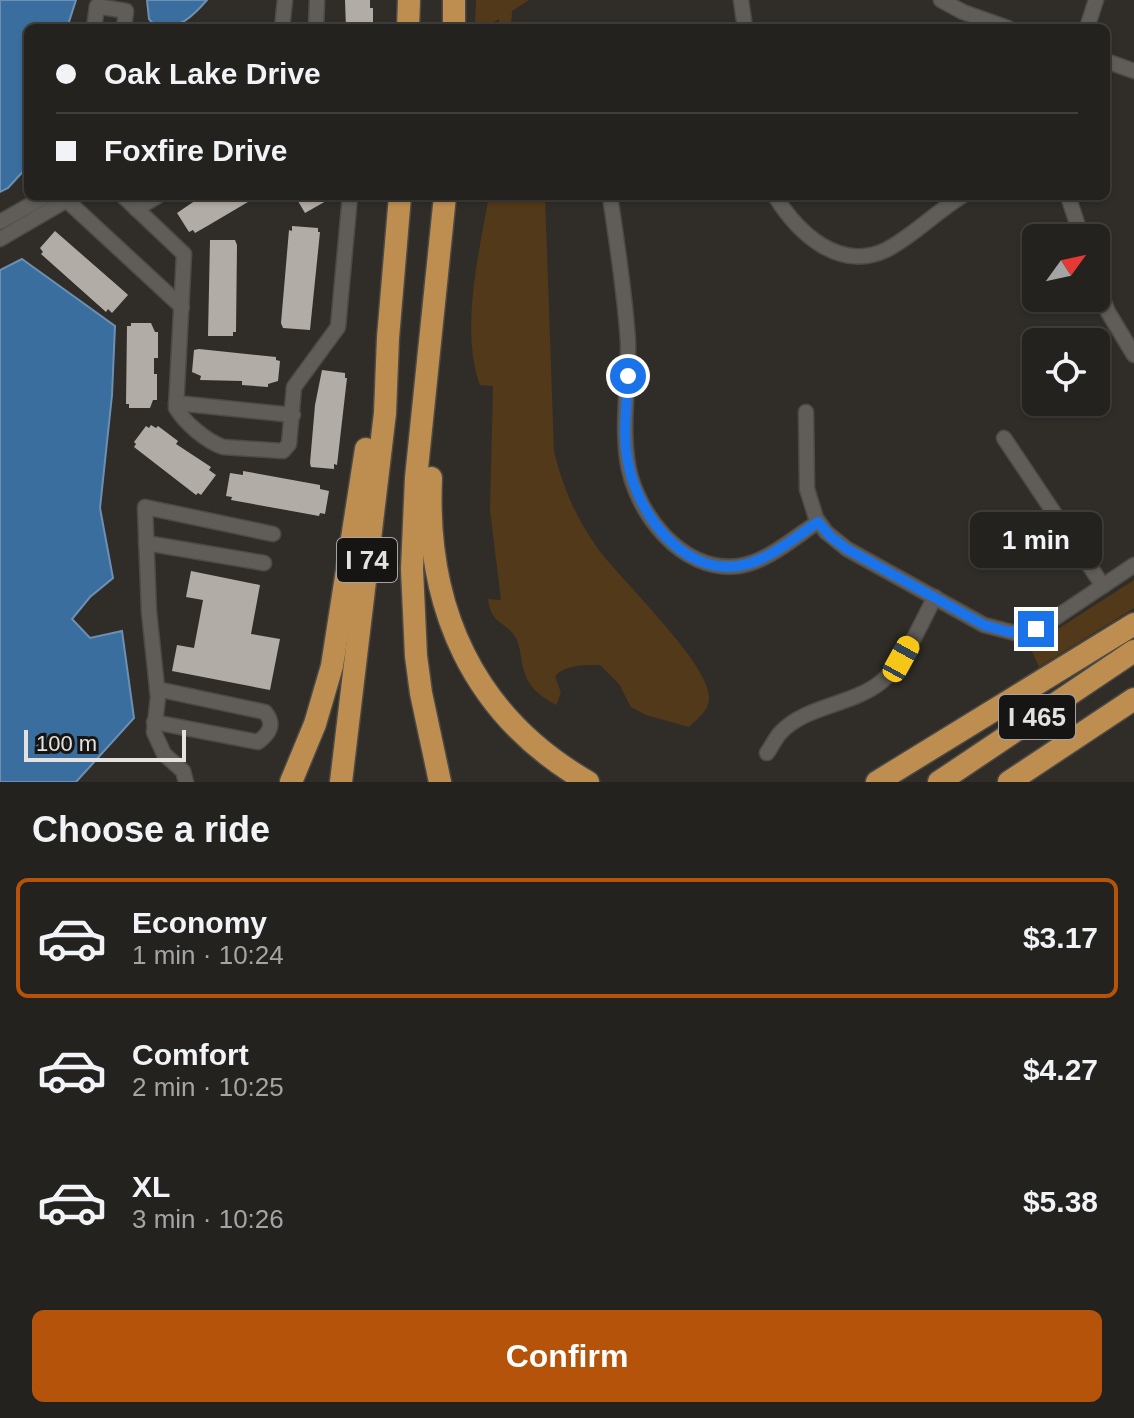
<!DOCTYPE html>
<meta charset="utf-8">
<style>
:root{--surface:#24221e;--page:#2c2a27;--text:#f1f3f6;--muted:#a3a4a4;--line:#413f3c;--accent:#b45309}
body{margin:0;font-family:Helvetica,sans-serif;background:var(--page);color:var(--text);height:100vh;display:flex;flex-direction:column;font-size:30px;white-space:nowrap}
*{box-sizing:border-box;margin:0}
p{font-size:26px;color:var(--muted)}
.icon{flex:none;width:44px;height:44px;fill:none;stroke:currentColor;stroke-width:2;stroke-linecap:round;stroke-linejoin:round}
.map{position:relative;height:782px;overflow:hidden}
.side{display:flex;flex-direction:column;background:var(--surface);flex:1}
.side>*{flex:none}
.guide{position:absolute;left:24px;top:24px;width:1086px;height:176px;border-radius:12px;box-shadow:0 2px 6px #0004,0 0 0 2px var(--line);display:grid;align-content:center;height:176px;padding:0 32px;background:var(--surface)}
.needle{width:52px;rotate:57deg}
.buttons{position:absolute;left:1022px;top:224px;display:grid;gap:16px}
.buttons a{display:grid;place-items:center;width:88px;height:88px;border-radius:12px;background:var(--surface);box-shadow:0 2px 6px #0004,0 0 0 2px var(--line);font-size:40px}
.scale{position:absolute;left:24px;bottom:20px;width:162px;box-sizing:border-box;padding-left:8px;border:4px solid #e4e1de;border-top:0;font-size:22px;line-height:28px;white-space:nowrap;color:#e4e1de;-webkit-text-stroke:6px #171513;paint-order:stroke}
.end{position:absolute;width:36px;height:36px;margin:-18px;border:10px solid #1a73e8;background:#fff;box-shadow:0 0 0 4px #fff}
.from{border-radius:50%}
.bubble{position:absolute;height:56px;border-radius:12px;background:var(--surface);box-shadow:0 2px 6px #0004,0 0 0 2px var(--line);font-size:26px;font-weight:600;line-height:56px;text-align:center}
.car{position:absolute;width:24px;height:48px;margin:-24px -12px;border-radius:10px;box-shadow:0 0 6px 2px #0007;background:linear-gradient(#f5c518 24%,#345 0 40%,#f5c518 0 76%,#345 0 86%,#f5c518 0)}
.guide b{display:flex;align-items:center;gap:28px;height:76px;font-size:30px}
.guide b+b{border-top:2px solid var(--line)}
.guide i{width:20px;height:20px;background:var(--text)}
ul{padding:0;list-style:none}
li{display:flex;align-items:center;gap:24px;height:120px;margin:0 16px 12px;padding:0 16px;border:4px solid transparent;border-radius:12px}
li div{flex:1}
li b{display:block;font-size:30px}
li em{font-style:normal;font-weight:600}
li.current{border-color:var(--accent)}
li>.icon{width:72px;height:72px;stroke-width:1.5}
h2{padding:0 32px;font-size:36px;line-height:96px}
.primary-button{display:flex;gap:16px;margin-top:auto;padding:16px 32px}
.primary-button a{flex:1;height:92px;border-radius:12px;background:var(--accent);color:#fff;font-size:32px;font-weight:600;line-height:92px;text-align:center}
.map>svg:first-child{display:block}
</style>
<div class="map">
<svg width="1134" height="782" viewBox="0 0 1134 782">
<rect width="100%" height="100%" fill="#302d28"/>
<g fill="#523919">
<path d="M476 0H529L512 11 511 28H499V19L482 28H475Z"/>
<path d="M489 196H545L554 452C563 487 575 516 596 546 618 578 710 663 709 698 709 711 697 719 689 727L646 715 631 707 619 684 600 665C584 665 567 664 555 676L561 693 556 705C533 692 525 683 521 657 520 650 519 644 516 638 505 620 491 625 488 599L501 600 490 510 493 386 480 385C460 331 479 252 489 196Z"/>
<path d="M1134 580V608L1039 667 1030 647Z"/>
</g>
<g fill="#3a6e9f" stroke="#6d90b2" stroke-width="2">
<path d="M0 0H76L67 28H28V166L8 188 0 192Z"/>
<path d="M147 0H207C192 17 181 28 157 28L149 19Z"/>
<path d="M22 259 115 326 112 395 100 508 113 578 90 597 72 619 90 638 122 631 134 718 76 782H0V270Z"/>
</g>
<g fill="#b1aca6">
<path d="M345 0H370V8H373V23L369 24V28H346Z"/>
<path d="M202 196H258L209 225 195 233 193 230 189 232 177 213Z"/>
<path d="M295 196H335L305 213Z"/>
<path d="M292 226 318 228V232H320L310 330 283 328 281 323 289 230 292 231Z"/>
<path d="M55 231 126 293 128 295 112 313 108 309 106 312 41 254 43 252 40 248Z"/>
<path d="M210 240H235L237 245 236 332H233V336H208Z"/>
<path d="M131 323H151L155 332H158V358H154V374H157V400H153L150 408H129V404H126L127 326H131Z"/>
<path d="M199 349 276 357V360L280 361 278 381 268 384V387L242 385V381L200 380 201 376 192 372 194 350Z"/>
<path d="M322 370 345 373V378H347L337 465 334 464V469L311 467 310 463 315 405Z"/>
<path d="M151 425 156 428 158 426 178 441 176 444 211 467 209 470 216 475 201 495 198 493 196 495 134 447 136 444 134 442 146 426 149 428Z"/>
<path d="M243 471 320 485V489L329 491 325 514 320 513 319 516 231 500 232 497 226 496 230 473 243 475Z"/>
<path d="M191 571 260 585 251 634 280 639 270 690 172 671 177 645 194 648 203 600 186 597Z"/>
</g>
<g fill="none" stroke-linecap="round" stroke-linejoin="round">
<g stroke="#4d4a46" stroke-width="17">
<g id="minor">
<path d="M741 0 745 28"/>
<path d="M941 0 963 12 1008 28"/>
<path d="M94 28 97 6 126 11 124 28"/>
<path d="M282 28 285 0"/>
<path d="M316 28 317 0"/>
<path d="M1087 28 1096 0"/>
<path d="M1106 61 1134 71"/>
<path d="M62 196 182 307"/>
<path d="M123 196 184 254 176 408C185 423 206 441 223 447L283 451 289 444 294 387 338 327 350 196"/>
<path d="M610 196C617 244 625 293 628 342 629 380 622 420 627 458 633 510 681 574 739 566 767 562 795 537 818 522"/>
<path d="M775 196C798 233 839 272 886 250 913 236 936 212 962 196"/>
<path d="M1068 196 1082 238"/>
<path d="M136 209 158 196"/>
<path d="M0 222 46 196"/>
<path d="M0 239 72 197"/>
<path d="M1096 282 1108 312 1134 355"/>
<path d="M176 403 293 415"/>
<path d="M806 412 807 489 816 518 826 532 847 549 984 625 1015 633 1040 628 1134 565"/>
<path d="M1004 438 1103 586"/>
<path d="M146 543 264 563"/>
<path d="M154 722 258 742C270 733 275 724 265 712L157 689"/>
<path d="M767 753C772 746 776 737 781 732 807 705 853 705 881 682 906 661 920 625 935 597"/>
<path d="M186 782 183 771 164 754 154 732 158 697 149 612 145 507 273 534"/>
</g>
</g>
<g stroke="#4d4a46" stroke-width="25">
<g id="highway">
<path d="M408 28 409 0"/>
<path d="M454 28V0"/>
<path d="M431 478C425 608 473 716 588 782"/>
<path d="M291 782 315 724 332 666 366 449"/>
<path d="M341 782 385 413 388 338 400 196"/>
<path d="M440 782 421 693 416 656 412 569 416 478 445 196"/>
<path d="M877 782 1134 624"/>
<path d="M939 782 1134 651"/>
<path d="M1009 782 1134 699"/>
</g>
</g>
<use href="#minor" stroke="#605c57" stroke-width="14"/>
<use href="#highway" stroke="#be8e51" stroke-width="22"/>
</g>
<g fill="none" stroke-linecap="round" stroke-linejoin="round">
<path stroke="#1a73e8" stroke-width="10" d="M628 376C627 404 622 434 628 462 637 512 681 574 738 566 767 562 795 537 818 522L831 537 847 549 984 625 1009 632 1036 629"/>
</g>
<g text-anchor="middle" dominant-baseline="central" stroke-width="8" stroke-linejoin="round" paint-order="stroke">
<g fill="#171513" stroke="#a6a4a1" stroke-width="2">
<rect x="337" y="538" width="60" height="44" rx="6"/>
<rect x="999" y="695" width="76" height="44" rx="6"/>
</g>
<g font-size="26" font-weight="bold" fill="#e4e1de">
<text x="367" y="560">I 74</text>
<text x="1037" y="717">I 465</text>
</g>
</g>
</svg>
<div class="buttons">
<a><svg class="needle" viewBox="-14 -14 28 28"><path d="M0-13l5 13h-10z" fill="#e53935"/><path d="M0 13l5-13h-10z" fill="#a3a4a4"/></svg></a>
<a><svg class="icon" aria-label="locate" viewBox="0 0 24 24"><circle cx="12" cy="12" r="6"/><path d="M12 2v4M12 18v4M2 12h4M18 12h4"/></svg></a>
</div>
<div class="scale">100 m</div>
<i class="end from" style="left:628px;top:376px"></i>
<i class="end" style="left:1036px;top:629px"></i>
<div class="bubble" style="left:970px;top:512px;width:132px">1 min</div>
<i class="car" style="left:901px;top:659px;rotate:29deg"></i>
<div class="guide">
<b><i class="from"></i>Oak Lake Drive</b>
<b><i></i>Foxfire Drive</b>
</div>
</div>
<section class="side">
<h2>Choose a ride</h2>
<ul>
<li class="current"><svg class="icon" aria-label="car" viewBox="0 0 24 24"><path d="M5 17H2v-5l4-1 3-4h7l3 4 3 1v5h-3M9 17h6M6 11h13"/><circle cx="7" cy="17" r="2"/><circle cx="17" cy="17" r="2"/></svg><div><b>Economy</b><p>1 min · 10:24</p></div><em>$3.17</em></li>
<li><svg class="icon" aria-label="car" viewBox="0 0 24 24"><path d="M5 17H2v-5l4-1 3-4h7l3 4 3 1v5h-3M9 17h6M6 11h13"/><circle cx="7" cy="17" r="2"/><circle cx="17" cy="17" r="2"/></svg><div><b>Comfort</b><p>2 min · 10:25</p></div><em>$4.27</em></li>
<li><svg class="icon" aria-label="car" viewBox="0 0 24 24"><path d="M5 17H2v-5l4-1 3-4h7l3 4 3 1v5h-3M9 17h6M6 11h13"/><circle cx="7" cy="17" r="2"/><circle cx="17" cy="17" r="2"/></svg><div><b>XL</b><p>3 min · 10:26</p></div><em>$5.38</em></li>
</ul>
<div class="primary-button"><a>Confirm</a></div>
</section>
